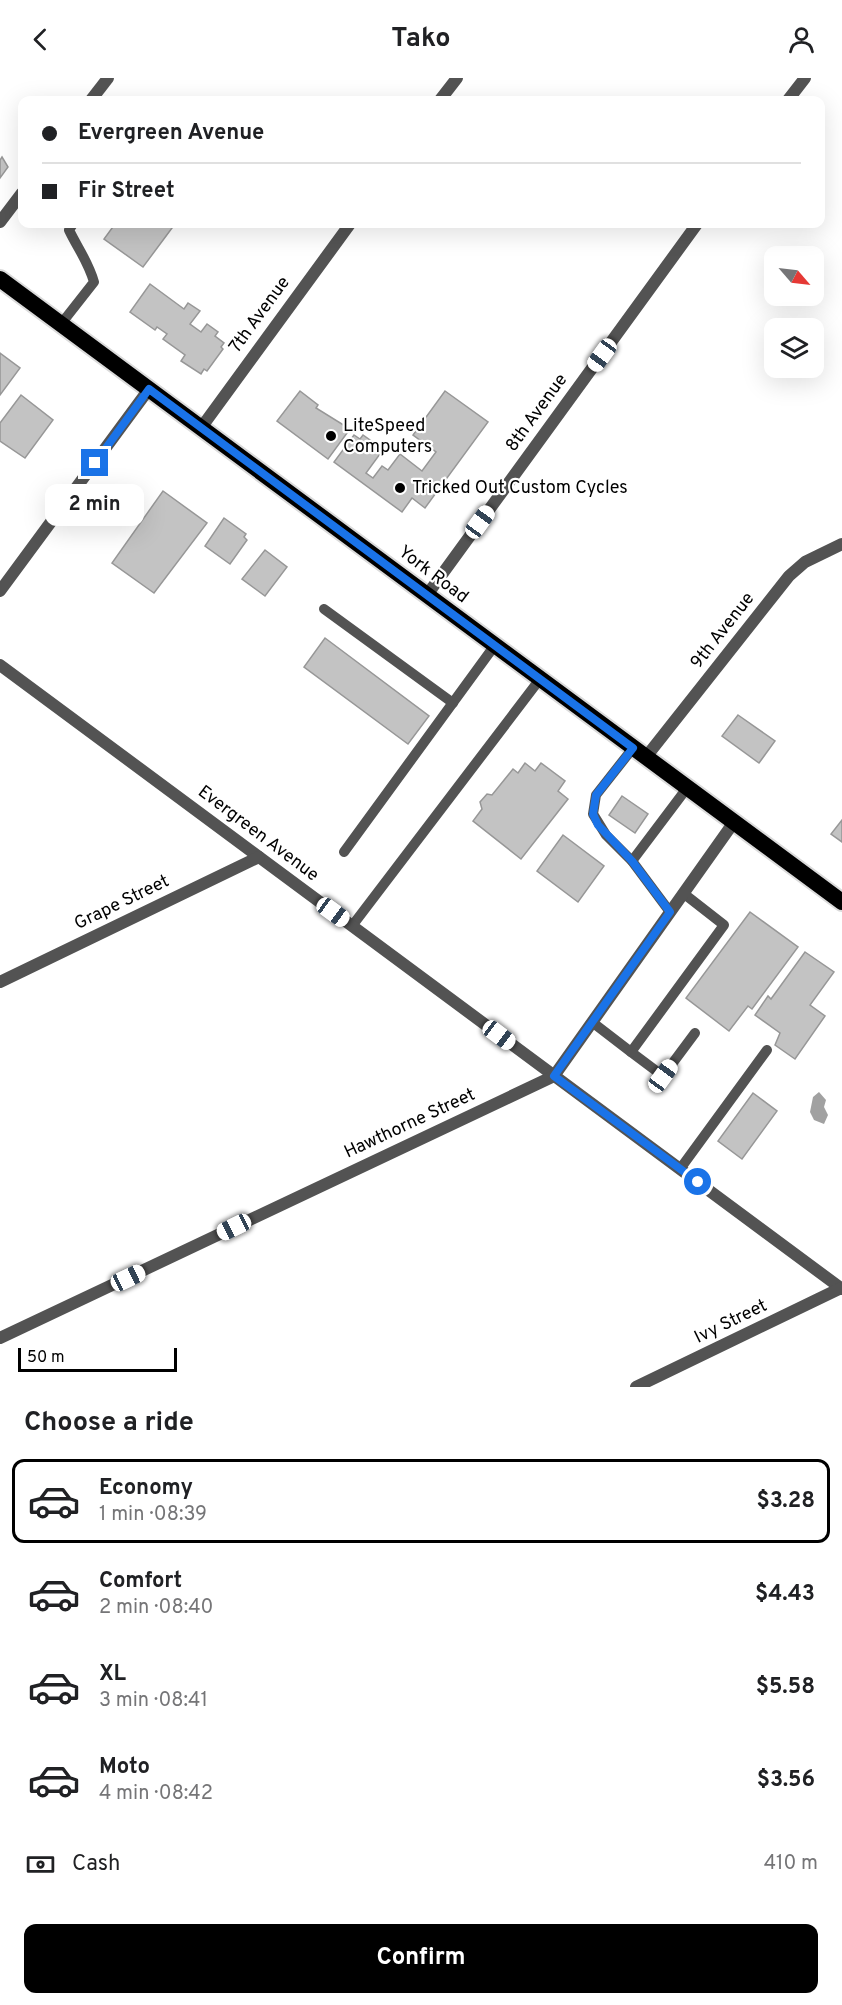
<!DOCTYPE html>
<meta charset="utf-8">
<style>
:root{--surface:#fff;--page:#f6f6f6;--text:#202124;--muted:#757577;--line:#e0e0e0;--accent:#000}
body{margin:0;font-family:Overpass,sans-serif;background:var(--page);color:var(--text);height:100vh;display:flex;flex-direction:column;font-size:22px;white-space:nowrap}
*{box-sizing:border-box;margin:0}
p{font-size:20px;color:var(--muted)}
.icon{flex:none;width:33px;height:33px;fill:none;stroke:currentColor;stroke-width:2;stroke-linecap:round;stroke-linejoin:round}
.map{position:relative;height:1309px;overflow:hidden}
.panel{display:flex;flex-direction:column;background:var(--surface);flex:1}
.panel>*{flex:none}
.hud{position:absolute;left:18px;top:18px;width:807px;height:132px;border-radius:12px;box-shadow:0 6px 24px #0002;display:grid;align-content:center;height:132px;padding:0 24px;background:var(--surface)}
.needle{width:39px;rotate:118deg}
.tools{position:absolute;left:764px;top:168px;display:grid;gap:12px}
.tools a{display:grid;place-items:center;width:60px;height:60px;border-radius:12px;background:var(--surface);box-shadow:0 6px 24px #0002;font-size:30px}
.scale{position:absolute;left:18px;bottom:15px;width:159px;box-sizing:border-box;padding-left:6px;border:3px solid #000;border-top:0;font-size:16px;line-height:21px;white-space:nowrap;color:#000;-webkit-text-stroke:4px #fff;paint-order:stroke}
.end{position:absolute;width:27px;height:27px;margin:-14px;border:8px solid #1a73e8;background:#fff;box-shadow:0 0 0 3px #fff}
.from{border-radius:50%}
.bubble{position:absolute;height:42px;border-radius:12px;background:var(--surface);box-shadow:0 6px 24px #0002;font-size:20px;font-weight:700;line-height:42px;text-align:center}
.car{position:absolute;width:18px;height:36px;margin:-18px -9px;border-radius:8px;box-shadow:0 0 4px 2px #0007;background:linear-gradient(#fff 24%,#345 0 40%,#fff 0 76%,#345 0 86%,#fff 0)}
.hud b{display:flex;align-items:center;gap:21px;height:57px;font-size:22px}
.hud b+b{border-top:2px solid var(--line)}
.hud i{width:15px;height:15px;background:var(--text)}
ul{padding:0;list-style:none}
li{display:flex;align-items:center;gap:18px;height:84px;margin:0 12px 9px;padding:0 12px;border:3px solid transparent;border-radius:12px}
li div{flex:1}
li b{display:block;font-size:22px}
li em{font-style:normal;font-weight:700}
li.active{border-color:var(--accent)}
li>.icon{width:54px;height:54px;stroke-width:1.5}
h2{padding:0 24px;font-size:27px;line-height:72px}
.pay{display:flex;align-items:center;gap:15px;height:66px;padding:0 24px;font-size:22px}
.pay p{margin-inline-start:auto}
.button{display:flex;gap:12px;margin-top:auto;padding:12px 24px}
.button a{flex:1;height:69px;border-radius:12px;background:var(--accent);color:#fff;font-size:24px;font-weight:700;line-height:69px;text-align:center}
header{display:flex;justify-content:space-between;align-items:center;height:78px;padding:0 24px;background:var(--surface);font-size:27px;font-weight:700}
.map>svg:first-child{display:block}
</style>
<header><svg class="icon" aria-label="back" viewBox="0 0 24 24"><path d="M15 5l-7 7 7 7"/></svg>Tako<svg class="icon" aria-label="person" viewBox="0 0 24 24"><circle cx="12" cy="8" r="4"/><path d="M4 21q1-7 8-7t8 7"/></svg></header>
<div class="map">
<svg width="842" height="1309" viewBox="0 0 842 1309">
<rect width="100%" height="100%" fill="#fff"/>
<path fill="#a1a1a1" d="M819 1014 826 1022 824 1029 828 1037 824 1046 814 1042 810 1034 813 1019Z"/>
<g fill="#c3c3c3" stroke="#979797" stroke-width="1.5">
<path d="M2 79 8 89 0 100V82Z"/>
<path d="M115 146H175L143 189 104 161Z"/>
<path d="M150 206 184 231 188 225 200 233 190 246 201 254 207 246 218 254 215 258 224 265 221 269 223 271 207 293 204 291 201 296 181 283 185 277 163 261 167 256 157 249 155 252 130 234Z"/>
<path d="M0 275 20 290 0 317Z"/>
<path d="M300 313 318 327 316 330 350 351 328 381 277 343Z"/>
<path d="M445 313 488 344 425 430 412 420 402 434 334 384 354 357 360 361 363 357 377 367 374 372 380 376 366 395 373 400 382 388 388 392 400 376 422 393 436 374 413 357Z"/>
<path d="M21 317 53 342 25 380 0 363V345Z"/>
<path d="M163 413 207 445 154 515 112 485Z"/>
<path d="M224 440 246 456 244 459 247 462 230 486 205 468Z"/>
<path d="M265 472 287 489 265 518 242 501Z"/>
<path d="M325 560 429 638 408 666 304 589Z"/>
<path d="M738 637 775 663 759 685 722 658Z"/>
<path d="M525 685 535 693 541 685 565 703 558 713 568 721 521 781 473 743 482 731 480 724 487 716 492 717 513 691 518 695Z"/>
<path d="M622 718 648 736 635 755 609 737Z"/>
<path d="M842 742V764L831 756Z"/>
<path d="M563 757 604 788 578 824 537 793Z"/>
<path d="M750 834 798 869 752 931 748 928 729 953 686 920Z"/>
<path d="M805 874 834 894 810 927 825 938 795 981 775 967 780 955 755 937 768 918 771 921Z"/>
<path d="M753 1015 777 1033 742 1081 718 1063Z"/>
</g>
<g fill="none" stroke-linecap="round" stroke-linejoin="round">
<g stroke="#dbdbdb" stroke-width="20">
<path id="trunk" d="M0 201 842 824"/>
</g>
<g stroke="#535353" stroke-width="10">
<path d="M61 246 94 204C88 183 78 171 69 152L73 146"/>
<path d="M324 531 453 625"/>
<path d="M633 670 596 717 593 736 606 757 632 783 670 834"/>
<path d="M344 774 495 567"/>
<path d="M632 783 687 710"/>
<path d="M683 815 724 847 631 974 663 998 695 955"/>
<path d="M352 848 540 601"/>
<path d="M592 944 631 974"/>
<path d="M680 1091 767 972"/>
</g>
<g stroke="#535353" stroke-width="12">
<path d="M91 22 108 0"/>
<path d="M440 22 457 0"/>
<path d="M788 22 805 0"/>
<path d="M0 144 22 115"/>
<path d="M201 350 350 146"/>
<path d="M0 513 149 311"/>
<path d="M427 517 697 146"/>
<path d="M0 587 842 1211"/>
<path d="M646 679 789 498 805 484 842 466"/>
<path d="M0 904 259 779"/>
<path d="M0 1260 554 998 734 744"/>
<path d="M636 1309 841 1210"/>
</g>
<use href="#trunk" stroke="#000" stroke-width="16"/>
</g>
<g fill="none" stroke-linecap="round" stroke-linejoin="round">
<path stroke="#1a73e8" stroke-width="8" d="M95 385 149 311 633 670 596 717 593 736 598 747 632 783 670 834 554 998 698 1104"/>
</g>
<g fill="#000" stroke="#fff" stroke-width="2">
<circle cx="331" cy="358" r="6"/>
<circle cx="400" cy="410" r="6"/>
</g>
<g text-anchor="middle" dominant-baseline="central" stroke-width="4.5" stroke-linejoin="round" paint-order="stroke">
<g font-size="18" fill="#000" stroke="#fff">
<text transform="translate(260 237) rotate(-54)">7th Avenue</text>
<text transform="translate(537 335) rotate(-54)">8th Avenue</text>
<text transform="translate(433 497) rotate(37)">York Road</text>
<text transform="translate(723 553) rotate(-52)">9th Avenue</text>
<text transform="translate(258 756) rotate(37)">Evergreen Avenue</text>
<text transform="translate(122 825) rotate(-26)">Grape Street</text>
<text transform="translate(410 1046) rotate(-25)">Hawthorne Street</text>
<text transform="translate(731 1244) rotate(-26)">Ivy Street</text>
</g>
<g font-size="18" fill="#000" stroke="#fff" text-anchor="start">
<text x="343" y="348">LiteSpeed<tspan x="343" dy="21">Computers</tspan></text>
<text x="412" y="410">Tricked Out Custom Cycles</text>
</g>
</g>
</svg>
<div class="tools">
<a><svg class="needle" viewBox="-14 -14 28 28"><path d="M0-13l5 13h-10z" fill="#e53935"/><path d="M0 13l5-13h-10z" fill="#757577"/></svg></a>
<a><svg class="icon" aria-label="layers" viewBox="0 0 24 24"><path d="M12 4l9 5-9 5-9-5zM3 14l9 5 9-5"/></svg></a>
</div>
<div class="scale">50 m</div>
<i class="end from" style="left:698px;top:1104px"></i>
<i class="end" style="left:95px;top:385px"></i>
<div class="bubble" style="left:45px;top:406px;width:99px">2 min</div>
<i class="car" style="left:602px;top:277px;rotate:216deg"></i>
<i class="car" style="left:480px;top:444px;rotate:36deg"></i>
<i class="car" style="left:333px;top:834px;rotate:126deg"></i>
<i class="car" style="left:499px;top:957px;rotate:127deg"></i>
<i class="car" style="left:663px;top:998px;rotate:36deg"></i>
<i class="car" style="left:234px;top:1149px;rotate:244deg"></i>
<i class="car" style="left:128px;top:1200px;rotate:65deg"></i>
<div class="hud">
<b><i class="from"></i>Evergreen Avenue</b>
<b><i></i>Fir Street</b>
</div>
</div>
<section class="panel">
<h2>Choose a ride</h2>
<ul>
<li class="active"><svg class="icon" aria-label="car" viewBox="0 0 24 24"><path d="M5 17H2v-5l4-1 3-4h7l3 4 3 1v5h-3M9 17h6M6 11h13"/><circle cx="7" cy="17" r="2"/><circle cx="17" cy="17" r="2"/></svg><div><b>Economy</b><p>1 min · 08:39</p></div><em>$3.28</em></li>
<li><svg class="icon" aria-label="car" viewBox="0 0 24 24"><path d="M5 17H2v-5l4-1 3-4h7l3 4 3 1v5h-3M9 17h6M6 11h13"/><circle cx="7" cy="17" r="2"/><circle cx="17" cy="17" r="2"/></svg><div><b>Comfort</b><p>2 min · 08:40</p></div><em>$4.43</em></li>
<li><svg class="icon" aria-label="car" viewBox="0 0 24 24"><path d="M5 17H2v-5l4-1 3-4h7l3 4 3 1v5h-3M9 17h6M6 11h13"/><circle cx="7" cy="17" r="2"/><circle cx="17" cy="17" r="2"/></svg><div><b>XL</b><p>3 min · 08:41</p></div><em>$5.58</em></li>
<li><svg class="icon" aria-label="car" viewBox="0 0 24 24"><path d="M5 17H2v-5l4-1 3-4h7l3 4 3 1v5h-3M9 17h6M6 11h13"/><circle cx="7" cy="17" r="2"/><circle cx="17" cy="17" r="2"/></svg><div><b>Moto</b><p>4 min · 08:42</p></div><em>$3.56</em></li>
</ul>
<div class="pay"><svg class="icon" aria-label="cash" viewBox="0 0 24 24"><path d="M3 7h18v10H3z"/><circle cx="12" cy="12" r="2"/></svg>Cash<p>410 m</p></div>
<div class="button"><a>Confirm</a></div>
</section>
